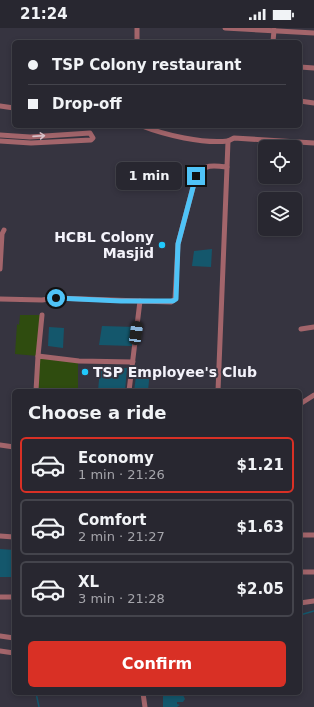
<!DOCTYPE html>
<meta charset="utf-8">
<style>
:root{--surface:#282730;--page:#34333c;--text:#f1f3f6;--muted:#a5a5ab;--line:#44444c;--accent:#d93025}
body{margin:0;font-family:"DejaVu Sans",sans-serif;background:var(--page);color:var(--text);height:100vh;display:flex;flex-direction:column;font-size:15px;white-space:nowrap}
*{box-sizing:border-box;margin:0}
p{font-size:13px;color:var(--muted)}
.icon{flex:none;width:22px;height:22px;fill:none;stroke:currentColor;stroke-width:2;stroke-linecap:round;stroke-linejoin:round}
.map{position:relative;flex:1;overflow:hidden}
.details{position:absolute;left:12px;top:361px;width:290px;height:306px;display:flex;flex-direction:column;background:var(--surface);border-radius:6px;box-shadow:0 2px 6px #0003,0 0 0 1px var(--line)}
.details>*{flex:none}
.top-card{position:absolute;left:12px;top:12px;width:290px;height:88px;border-radius:6px;box-shadow:0 2px 6px #0003,0 0 0 1px var(--line);display:grid;align-content:center;height:88px;padding:0 16px;background:var(--surface)}
.tools{position:absolute;left:258px;top:112px;display:grid;gap:8px}
.tools a{display:grid;place-items:center;width:44px;height:44px;border-radius:6px;background:var(--surface);box-shadow:0 2px 6px #0003,0 0 0 1px var(--line);font-size:20px}
.end{position:absolute;width:18px;height:18px;margin:-9px;border:5px solid #4fc3f7;background:#111;box-shadow:0 0 0 2px #111}
.from{border-radius:50%}
.bubble{position:absolute;height:28px;border-radius:6px;background:var(--surface);box-shadow:0 2px 6px #0003,0 0 0 1px var(--line);font-size:13px;font-weight:700;line-height:28px;text-align:center}
.car{position:absolute;width:12px;height:24px;margin:-12px -6px;border-radius:5px;box-shadow:0 0 3px 1px #0007;background:linear-gradient(#222 24%,#8ab4d8 0 40%,#222 0 76%,#8ab4d8 0 86%,#222 0)}
.top-card b{display:flex;align-items:center;gap:14px;height:38px;font-size:15px}
.top-card b+b{border-top:1px solid var(--line)}
.top-card i{width:10px;height:10px;background:var(--text)}
ul{padding:0;list-style:none}
li{display:flex;align-items:center;gap:12px;height:56px;margin:0 8px 6px;padding:0 8px;border:2px solid var(--line);border-radius:6px}
li div{flex:1}
li b{display:block;font-size:15px}
li em{font-style:normal;font-weight:700}
li.selected{border-color:var(--accent)}
li>.icon{width:36px;height:36px;stroke-width:1.5}
h2{padding:0 16px;font-size:18px;line-height:48px}
.button{display:flex;gap:8px;margin-top:auto;padding:8px 16px}
.button a{flex:1;height:46px;border-radius:6px;background:var(--accent);color:#fff;font-size:16px;font-weight:700;line-height:46px;text-align:center}
.status{display:flex;justify-content:space-between;align-items:center;height:28px;padding:0 20px;background:var(--surface);direction:ltr}
.status svg{height:11px;fill:currentColor}
.map>svg:first-child{display:block}
</style>
<div class="status"><b>21:24</b><svg viewBox="0 0 49 12"><path d="M0 12V9h3v3zM5 12V6h3v6zM10 12V3h3v9zM15 12V0h3v12zM26 1h20v11H26zM47 4h2v5h-2z"/></svg></div>
<div class="map">
<svg width="314" height="679" viewBox="0 0 314 679">
<rect width="100%" height="100%" fill="#363440"/>
<path fill="#2f4c0f" d="M20 287H42L38 328 78 334V363H36L38 328 15 326 17 296 19 297Z"/>
<g fill="#14576c">
<path d="M212 221 211 239 192 238 194 223Z"/>
<path d="M102 298 135 299 132 318 99 317Z"/>
<path d="M49 299 64 300 63 320 48 318Z"/>
<path d="M127 340 125 363H98L100 341Z"/>
<path d="M137 341 150 342 148 363H134Z"/>
<path d="M0 521 14 522V549H0Z"/>
<path d="M163 665H185L183 667 185 671 183 674H177V676L180 677 177 679H163Z"/>
</g>
<g fill="none" stroke-linecap="round" stroke-linejoin="round">
<g stroke="#14576c" stroke-width="1.5">
<path d="M300 587 314 583"/>
<path d="M36 665 39 679"/>
</g>
<g stroke="#a3656b" stroke-width="5">
<path d="M225 0 314 5"/>
<path d="M137 14V0"/>
<path d="M273 14 274 2"/>
<path d="M300 39 314 40"/>
<path d="M300 73 314 75"/>
<path d="M0 78 14 80"/>
<path d="M142 98C165 107 203 116 228 113"/>
<path d="M0 107 30 109 90 105 93 110 91 112 31 115 0 113"/>
<path d="M0 241 2 206 4 202"/>
<path d="M0 271 42 272 56 270 140 273"/>
<path d="M301 301 314 299"/>
<path d="M38 328 42 287"/>
<path d="M36 363 38 328 79 333 133 334"/>
<path d="M129 363 140 273 171 274 175 271 178 216 196 148C206 136 212 137 227 139L228 113 234 110 314 115"/>
<path d="M218 363 227 139"/>
<path d="M300 376 314 367"/>
<path d="M0 417 14 419"/>
<path d="M300 507H314"/>
<path d="M0 508 14 509"/>
<path d="M300 544H314"/>
<path d="M0 569H14"/>
<path d="M300 575 314 573"/>
<path d="M0 608 14 610"/>
<path d="M0 623 14 625"/>
<path d="M143 665 145 679"/>
</g>
</g>
<defs><path id="oneway-shaft" d="M-6 0H5M1.5-3L5.5 0L1.5 3" fill="none" stroke-width="1.6" stroke-linecap="round" stroke-linejoin="round"/></defs>
<use stroke="#d8c1c9" href="#oneway-shaft" transform="translate(39 108) rotate(-4)"/>
<g fill="none" stroke-linecap="round" stroke-linejoin="round">
<path stroke="#4fc3f7" stroke-width="5" d="M56 270 121 273H173L176 271 178 216 196 148"/>
</g>
<g fill="#20c9fd" stroke="#363440" stroke-width="1.5">
<circle cx="162" cy="217" r="4"/>
<circle cx="85" cy="344" r="4"/>
</g>
<g text-anchor="middle" dominant-baseline="central" stroke-width="4" stroke-linejoin="round" paint-order="stroke">
<g font-size="14" font-weight="bold" fill="#f4f3fb" stroke="#363440" text-anchor="end">
<text x="154" y="209">HCBL Colony<tspan x="154" dy="16">Masjid</tspan></text>
<text x="93" y="344" text-anchor="start">TSP Employee's Club</text>
</g>
</g>
</svg>
<div class="tools">
<a><svg class="icon" aria-label="locate" viewBox="0 0 24 24"><circle cx="12" cy="12" r="6"/><path d="M12 2v4M12 18v4M2 12h4M18 12h4"/></svg></a>
<a><svg class="icon" aria-label="layers" viewBox="0 0 24 24"><path d="M12 4l9 5-9 5-9-5zM3 14l9 5 9-5"/></svg></a>
</div>
<i class="end from" style="left:56px;top:270px"></i>
<i class="end" style="left:196px;top:148px"></i>
<div class="bubble" style="left:116px;top:134px;width:66px">1 min</div>
<i class="car" style="left:136px;top:305px;rotate:8deg"></i>
<div class="top-card">
<b><i class="from"></i>TSP Colony restaurant</b>
<b><i></i>Drop-off</b>
</div>
<section class="details">
<h2>Choose a ride</h2>
<ul>
<li class="selected"><svg class="icon" aria-label="car" viewBox="0 0 24 24"><path d="M5 17H2v-5l4-1 3-4h7l3 4 3 1v5h-3M9 17h6M6 11h13"/><circle cx="7" cy="17" r="2"/><circle cx="17" cy="17" r="2"/></svg><div><b>Economy</b><p>1 min · 21:26</p></div><em>$1.21</em></li>
<li><svg class="icon" aria-label="car" viewBox="0 0 24 24"><path d="M5 17H2v-5l4-1 3-4h7l3 4 3 1v5h-3M9 17h6M6 11h13"/><circle cx="7" cy="17" r="2"/><circle cx="17" cy="17" r="2"/></svg><div><b>Comfort</b><p>2 min · 21:27</p></div><em>$1.63</em></li>
<li><svg class="icon" aria-label="car" viewBox="0 0 24 24"><path d="M5 17H2v-5l4-1 3-4h7l3 4 3 1v5h-3M9 17h6M6 11h13"/><circle cx="7" cy="17" r="2"/><circle cx="17" cy="17" r="2"/></svg><div><b>XL</b><p>3 min · 21:28</p></div><em>$2.05</em></li>
</ul>
<div class="button"><a>Confirm</a></div>
</section>
</div>
